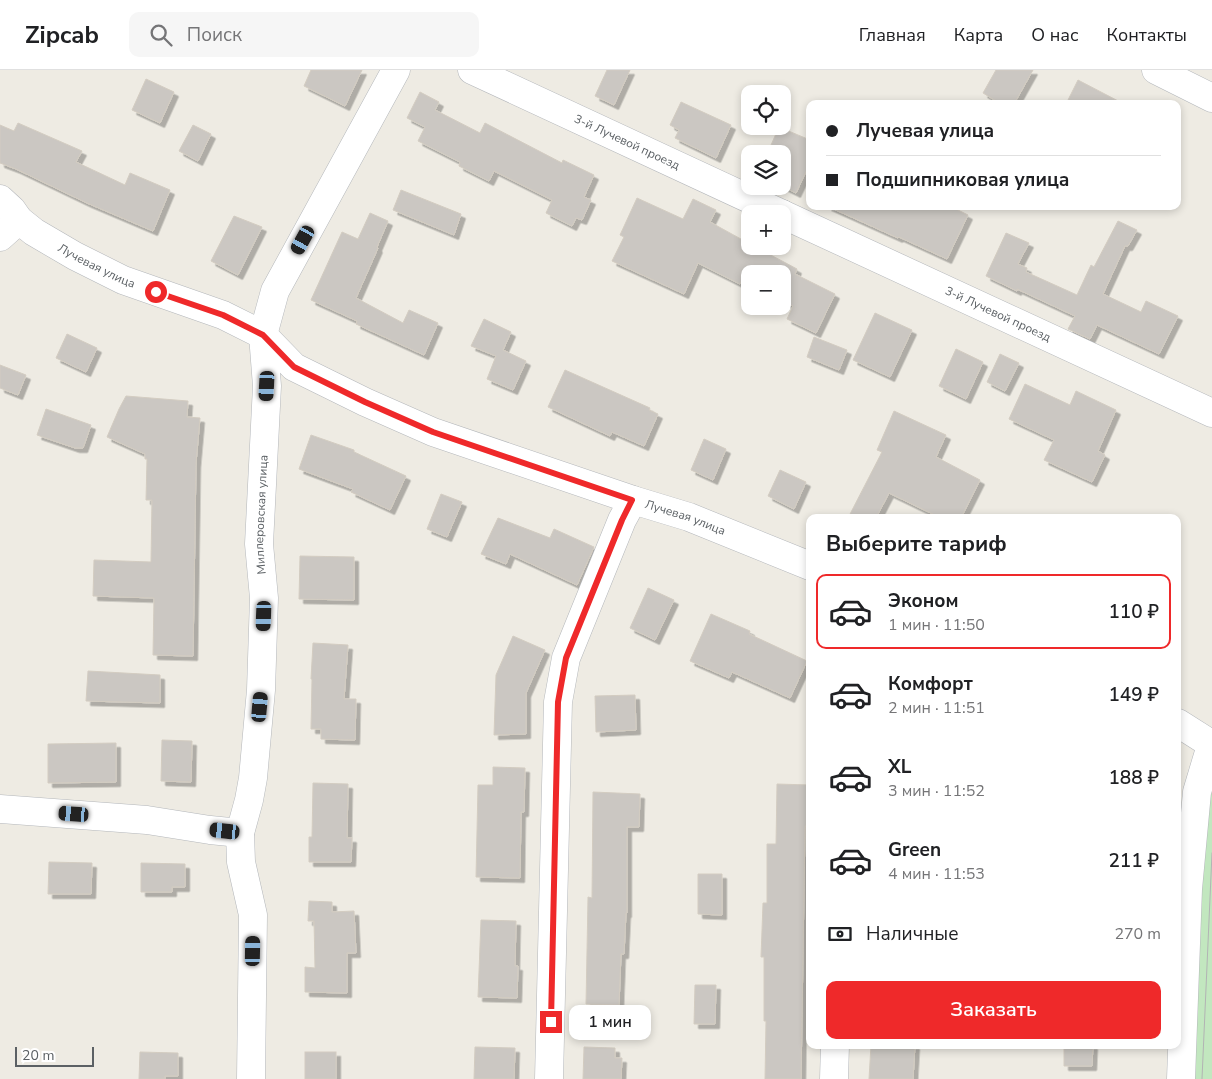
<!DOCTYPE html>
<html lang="ru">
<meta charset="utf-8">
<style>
:root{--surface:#fff;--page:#f6f6f6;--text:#202124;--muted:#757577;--line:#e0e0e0;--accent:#ef292a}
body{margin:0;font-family:"Nunito Sans",sans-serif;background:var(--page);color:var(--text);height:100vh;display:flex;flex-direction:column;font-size:19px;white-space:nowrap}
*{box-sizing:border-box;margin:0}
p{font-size:16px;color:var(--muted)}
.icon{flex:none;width:28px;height:28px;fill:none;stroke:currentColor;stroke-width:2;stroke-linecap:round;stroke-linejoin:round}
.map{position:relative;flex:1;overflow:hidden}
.drawer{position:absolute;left:806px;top:444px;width:375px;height:535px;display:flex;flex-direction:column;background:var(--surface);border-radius:10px;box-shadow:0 2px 8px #0003}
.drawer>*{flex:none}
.hud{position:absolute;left:806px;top:30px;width:375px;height:110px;border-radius:10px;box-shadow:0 2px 8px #0003;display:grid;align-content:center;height:110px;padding:0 20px;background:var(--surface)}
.buttons{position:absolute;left:741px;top:15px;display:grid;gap:10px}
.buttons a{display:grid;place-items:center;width:50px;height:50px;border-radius:10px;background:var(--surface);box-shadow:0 2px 8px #0003;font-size:25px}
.scale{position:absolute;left:15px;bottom:12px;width:79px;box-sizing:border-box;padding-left:5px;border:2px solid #5b6064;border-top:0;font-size:14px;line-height:18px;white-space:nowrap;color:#5b6064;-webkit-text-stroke:4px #fff;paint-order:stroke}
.end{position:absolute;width:22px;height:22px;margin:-11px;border:6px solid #ef292a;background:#fff;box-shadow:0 0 0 2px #fff}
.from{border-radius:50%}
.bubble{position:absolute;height:35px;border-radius:10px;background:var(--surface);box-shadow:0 2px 8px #0003;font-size:16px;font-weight:600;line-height:35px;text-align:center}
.car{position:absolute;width:15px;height:30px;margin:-15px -8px;border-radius:6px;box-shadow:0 0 4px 1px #0007;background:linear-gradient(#222 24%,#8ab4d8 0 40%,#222 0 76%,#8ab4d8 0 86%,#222 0)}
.hud b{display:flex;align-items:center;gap:18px;height:48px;font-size:19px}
.hud b+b{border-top:1px solid var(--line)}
.hud i{width:12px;height:12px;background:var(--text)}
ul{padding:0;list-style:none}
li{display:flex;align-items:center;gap:15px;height:75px;margin:0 10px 8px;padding:0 10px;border:2px solid transparent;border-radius:10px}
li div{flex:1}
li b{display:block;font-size:19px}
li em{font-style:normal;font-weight:600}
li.active{border-color:var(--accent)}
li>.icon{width:45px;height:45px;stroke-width:1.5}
h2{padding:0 20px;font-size:22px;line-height:60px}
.pay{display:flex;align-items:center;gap:12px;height:55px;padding:0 20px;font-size:19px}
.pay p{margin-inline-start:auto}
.primary-button{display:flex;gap:10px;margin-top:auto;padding:10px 20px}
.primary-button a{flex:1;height:58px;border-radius:10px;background:var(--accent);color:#fff;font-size:20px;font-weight:600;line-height:58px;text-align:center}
header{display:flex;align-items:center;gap:30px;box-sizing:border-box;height:70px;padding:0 25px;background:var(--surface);border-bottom:1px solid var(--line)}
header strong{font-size:24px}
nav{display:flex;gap:28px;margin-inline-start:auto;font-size:18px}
.search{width:350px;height:45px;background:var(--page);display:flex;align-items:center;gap:12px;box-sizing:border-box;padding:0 18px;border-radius:10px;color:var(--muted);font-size:19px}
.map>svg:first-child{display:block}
</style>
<header>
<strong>Zipcab</strong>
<div class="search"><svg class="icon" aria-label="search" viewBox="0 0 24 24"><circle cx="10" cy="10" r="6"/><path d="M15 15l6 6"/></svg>Поиск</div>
<nav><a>Главная</a><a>Карта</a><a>О нас</a><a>Контакты</a></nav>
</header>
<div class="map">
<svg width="1212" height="1009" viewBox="0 0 1212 1009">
<defs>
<filter id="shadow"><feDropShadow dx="4.5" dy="4.5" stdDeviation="0" flood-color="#0004"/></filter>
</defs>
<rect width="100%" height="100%" fill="#eeebe3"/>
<path fill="#c2e7bf" d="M1212 720V1009H1195L1200 819 1210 726Z"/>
<g fill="#cbc7c2" stroke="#d3ccc1" filter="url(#shadow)">
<path d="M311 0H362L345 36 304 16Z"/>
<path d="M607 0H630L614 35 595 26Z"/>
<path d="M996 0H1033L1014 34H1001L983 23Z"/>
<path d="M146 9 174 22 160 53 132 40Z"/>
<path d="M1078 10 1124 34H1066Z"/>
<path d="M420 22 439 32 435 40 480 63 485 53 562 93 563 90 594 105 584 127 591 130 582 150 576 148 572 156 546 143 552 130 494 101 489 111 459 96 460 92 418 71 425 57 407 48Z"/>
<path d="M681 32 731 55 716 88 675 68 679 60 670 55Z"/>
<path d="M18 53 82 81 76 92 125 115 130 103 170 120 153 161 87 133 16 99 0 93V55L14 61Z"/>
<path d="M193 55 211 64 198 91 179 81Z"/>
<path d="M779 57 810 70V93L796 123 782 116V84H767Z"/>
<path d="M401 120 461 144 454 165 393 140Z"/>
<path d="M637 128 683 149 693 129 716 140 710 152 750 174V176H754L797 199 795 204 835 224 816 263 787 249 793 236 785 233 788 227 782 223V204H750V206L745 204 740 214 698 193 684 224 612 191 624 167 620 165Z"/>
<path d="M827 136H950L968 145 947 189 899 167 898 168Z"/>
<path d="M370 143 388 151 377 177 378 178 356 228 403 253 409 240 438 253 424 285 356 254 357 251 311 230 342 162 358 169Z"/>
<path d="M234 146 262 157 238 205 211 191Z"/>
<path d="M1118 151 1137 160 1128 176H1125L1103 224 1141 242 1146 231 1178 246 1159 284 1097 255 1090 269 1068 259 1075 246 1017 219V221L986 206 1006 163 1029 173 1018 194 1027 198 1026 202 1077 225 1091 195 1094 197Z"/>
<path d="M875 243 912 260 890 307 853 290Z"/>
<path d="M484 249 511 262 503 280 526 291 513 320 487 309 496 286 471 276Z"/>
<path d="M67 264 97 278 86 302 56 288Z"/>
<path d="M814 267 847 280 839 300 807 287Z"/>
<path d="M956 279 983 292 966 329 939 316Z"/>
<path d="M1000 284 1019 293 1005 321 987 312Z"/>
<path d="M0 295 26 305 18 325 0 318Z"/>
<path d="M565 300 650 338 649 340 658 344 644 376 612 362 610 366 548 337Z"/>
<path d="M1025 314 1070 335 1076 321 1116 340 1098 381 1105 385 1092 412 1044 390 1054 370 1009 349Z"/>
<path d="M126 326 188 331 187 347 200 348 196 393 193 586 153 585 154 528 93 526 94 490 151 492 152 430H146L147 389H145V384L107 367 119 339Z"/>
<path d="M46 339 91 355 83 378H75L37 365Z"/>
<path d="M894 341 946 365 936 387 980 410 961 448H941L889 423 876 448H848L882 382 877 380Z"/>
<path d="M311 365 354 380V382L406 406 390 440 351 422 353 419 299 399Z"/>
<path d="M704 369 726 379 713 410 691 400Z"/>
<path d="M780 400 806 412 794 439 768 426Z"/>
<path d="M441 424 462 432 447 467 427 459Z"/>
<path d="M498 448 550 468 554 459 594 477 577 515 510 484 506 494 481 484Z"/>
<path d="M300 486 354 487V530L299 529Z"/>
<path d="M648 518 674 530 655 570 630 558Z"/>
<path d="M711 544 750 561 749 564 807 591 790 628 732 602 729 608 690 591Z"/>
<path d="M513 566 545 580 526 623V664L494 665 496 605Z"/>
<path d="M313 573 348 575 344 629H356L355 670 321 669V659H311L312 609H311Z"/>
<path d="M88 601 160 605V633L86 631Z"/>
<path d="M635 625 636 660 596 662 595 626Z"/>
<path d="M162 670 192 671 191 712 161 711Z"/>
<path d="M116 673V712L48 713V674Z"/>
<path d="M493 697 525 698 524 742H521L520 808 476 807 478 715H493Z"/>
<path d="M313 713 348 714 347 768H352L351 792H309V767H312Z"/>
<path d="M777 714 810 715V756H805L801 1009H765L766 951H764V887H761L763 833H767V774H776Z"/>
<path d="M593 722 640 724 639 757H627V843H626L624 884H621L619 935 586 934 588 827 592 828Z"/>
<path d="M49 792 92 793 91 824H48Z"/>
<path d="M141 793 185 794V817H172V822H141Z"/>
<path d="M698 804H722V845L698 844Z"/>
<path d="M309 831 332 832V842L354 841 356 883H347V923L305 922V897L315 898 314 851H308Z"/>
<path d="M481 850 516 851 515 896H518L517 928 478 927Z"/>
<path d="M695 915H716L715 954H694Z"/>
<path d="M871 975H915L913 1009H869Z"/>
<path d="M1064 975H1093L1092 996H1064Z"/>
<path d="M475 977 515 978 514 1009H474Z"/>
<path d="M584 977 615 978V988H622L621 1009H583Z"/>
<path d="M140 982 178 983V1006H165V1009H139Z"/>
<rect x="305" y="982" width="31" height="27"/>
</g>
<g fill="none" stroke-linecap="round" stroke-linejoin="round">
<g stroke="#b4b7bb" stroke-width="29">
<g id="minor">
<path id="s1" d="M472 0 782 144"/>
<path d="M1156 0 1212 28"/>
<path id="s2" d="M0 129 12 140 19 150 34 162 75 186 123 210 223 245 263 265 294 297 365 332 433 362 633 430 689 447 810 496"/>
<path id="s3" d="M782 144 1212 343"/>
<path d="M0 167 19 150"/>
<path d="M1178 653 1211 674"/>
<path d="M0 739 147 750 210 760 240 763"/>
<path id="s4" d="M251 1009 253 845 241 792 240 763 249 730 253 708 261 620 264 528 259 474 267 316 263 265 275 221 396 0"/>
<path d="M549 1009 558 632 566 588 622 450 633 430"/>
<path d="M834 1009 835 975"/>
<path d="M1181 1009 1188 819 1197 722 1212 672"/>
</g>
</g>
<use href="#minor" stroke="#fff" stroke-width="28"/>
<path stroke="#b2b3b4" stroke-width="1" d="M1202 1009 1212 783"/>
</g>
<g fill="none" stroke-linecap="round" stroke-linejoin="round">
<path stroke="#ef292a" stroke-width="6" d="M156 222 223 245 263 265 294 297 365 332 433 362 632 430 622 450 566 588 558 632 551 952"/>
</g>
<g text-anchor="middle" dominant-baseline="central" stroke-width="4" stroke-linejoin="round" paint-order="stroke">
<g font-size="12" fill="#5b6064" stroke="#fff">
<text stroke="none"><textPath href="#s1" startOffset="171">3-й Лучевой проезд</textPath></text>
<text stroke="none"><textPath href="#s2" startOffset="119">Лучевая улица</textPath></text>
<text stroke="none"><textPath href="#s3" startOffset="238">3-й Лучевой проезд</textPath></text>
<text stroke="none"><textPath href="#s4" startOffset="568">Миллеровская улица</textPath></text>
<text stroke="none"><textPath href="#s2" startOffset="764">Лучевая улица</textPath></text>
</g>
</g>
</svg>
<div class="buttons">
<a><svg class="icon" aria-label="locate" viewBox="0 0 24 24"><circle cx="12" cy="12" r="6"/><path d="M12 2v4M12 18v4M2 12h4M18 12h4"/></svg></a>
<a><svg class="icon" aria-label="layers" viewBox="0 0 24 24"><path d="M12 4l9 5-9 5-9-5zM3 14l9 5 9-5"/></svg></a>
<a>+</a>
<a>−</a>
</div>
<div class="scale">20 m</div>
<i class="end from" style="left:156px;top:222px"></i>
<i class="end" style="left:551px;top:952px"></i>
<div class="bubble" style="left:569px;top:935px;width:82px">1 мин</div>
<i class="car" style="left:303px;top:170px;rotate:209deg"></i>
<i class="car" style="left:267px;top:316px;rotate:183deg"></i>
<i class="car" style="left:264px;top:546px;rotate:182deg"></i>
<i class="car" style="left:260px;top:637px;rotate:5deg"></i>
<i class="car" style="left:74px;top:744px;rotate:274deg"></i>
<i class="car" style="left:225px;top:761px;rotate:276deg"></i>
<i class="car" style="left:253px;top:881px;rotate:1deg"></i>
<div class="hud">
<b><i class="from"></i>Лучевая улица</b>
<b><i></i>Подшипниковая улица</b>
</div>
<section class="drawer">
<h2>Выберите тариф</h2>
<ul>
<li class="active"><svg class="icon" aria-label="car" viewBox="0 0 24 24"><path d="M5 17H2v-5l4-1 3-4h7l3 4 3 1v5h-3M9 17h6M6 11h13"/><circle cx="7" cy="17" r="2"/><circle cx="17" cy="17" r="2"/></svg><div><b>Эконом</b><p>1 мин · 11:50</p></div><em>110 ₽</em></li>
<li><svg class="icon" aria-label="car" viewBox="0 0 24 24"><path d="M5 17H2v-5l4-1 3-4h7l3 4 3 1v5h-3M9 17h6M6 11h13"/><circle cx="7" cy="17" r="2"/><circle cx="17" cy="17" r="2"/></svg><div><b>Комфорт</b><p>2 мин · 11:51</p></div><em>149 ₽</em></li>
<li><svg class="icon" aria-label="car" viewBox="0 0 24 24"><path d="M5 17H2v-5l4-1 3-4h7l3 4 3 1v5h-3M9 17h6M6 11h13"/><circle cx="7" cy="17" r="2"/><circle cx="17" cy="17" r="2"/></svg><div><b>XL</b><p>3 мин · 11:52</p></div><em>188 ₽</em></li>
<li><svg class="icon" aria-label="car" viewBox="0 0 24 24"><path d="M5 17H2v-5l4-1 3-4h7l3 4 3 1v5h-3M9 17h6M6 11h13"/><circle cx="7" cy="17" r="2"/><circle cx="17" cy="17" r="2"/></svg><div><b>Green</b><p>4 мин · 11:53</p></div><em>211 ₽</em></li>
</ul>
<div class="pay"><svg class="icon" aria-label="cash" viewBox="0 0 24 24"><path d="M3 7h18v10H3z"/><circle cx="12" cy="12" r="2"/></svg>Наличные<p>270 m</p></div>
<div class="primary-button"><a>Заказать</a></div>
</section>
</div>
